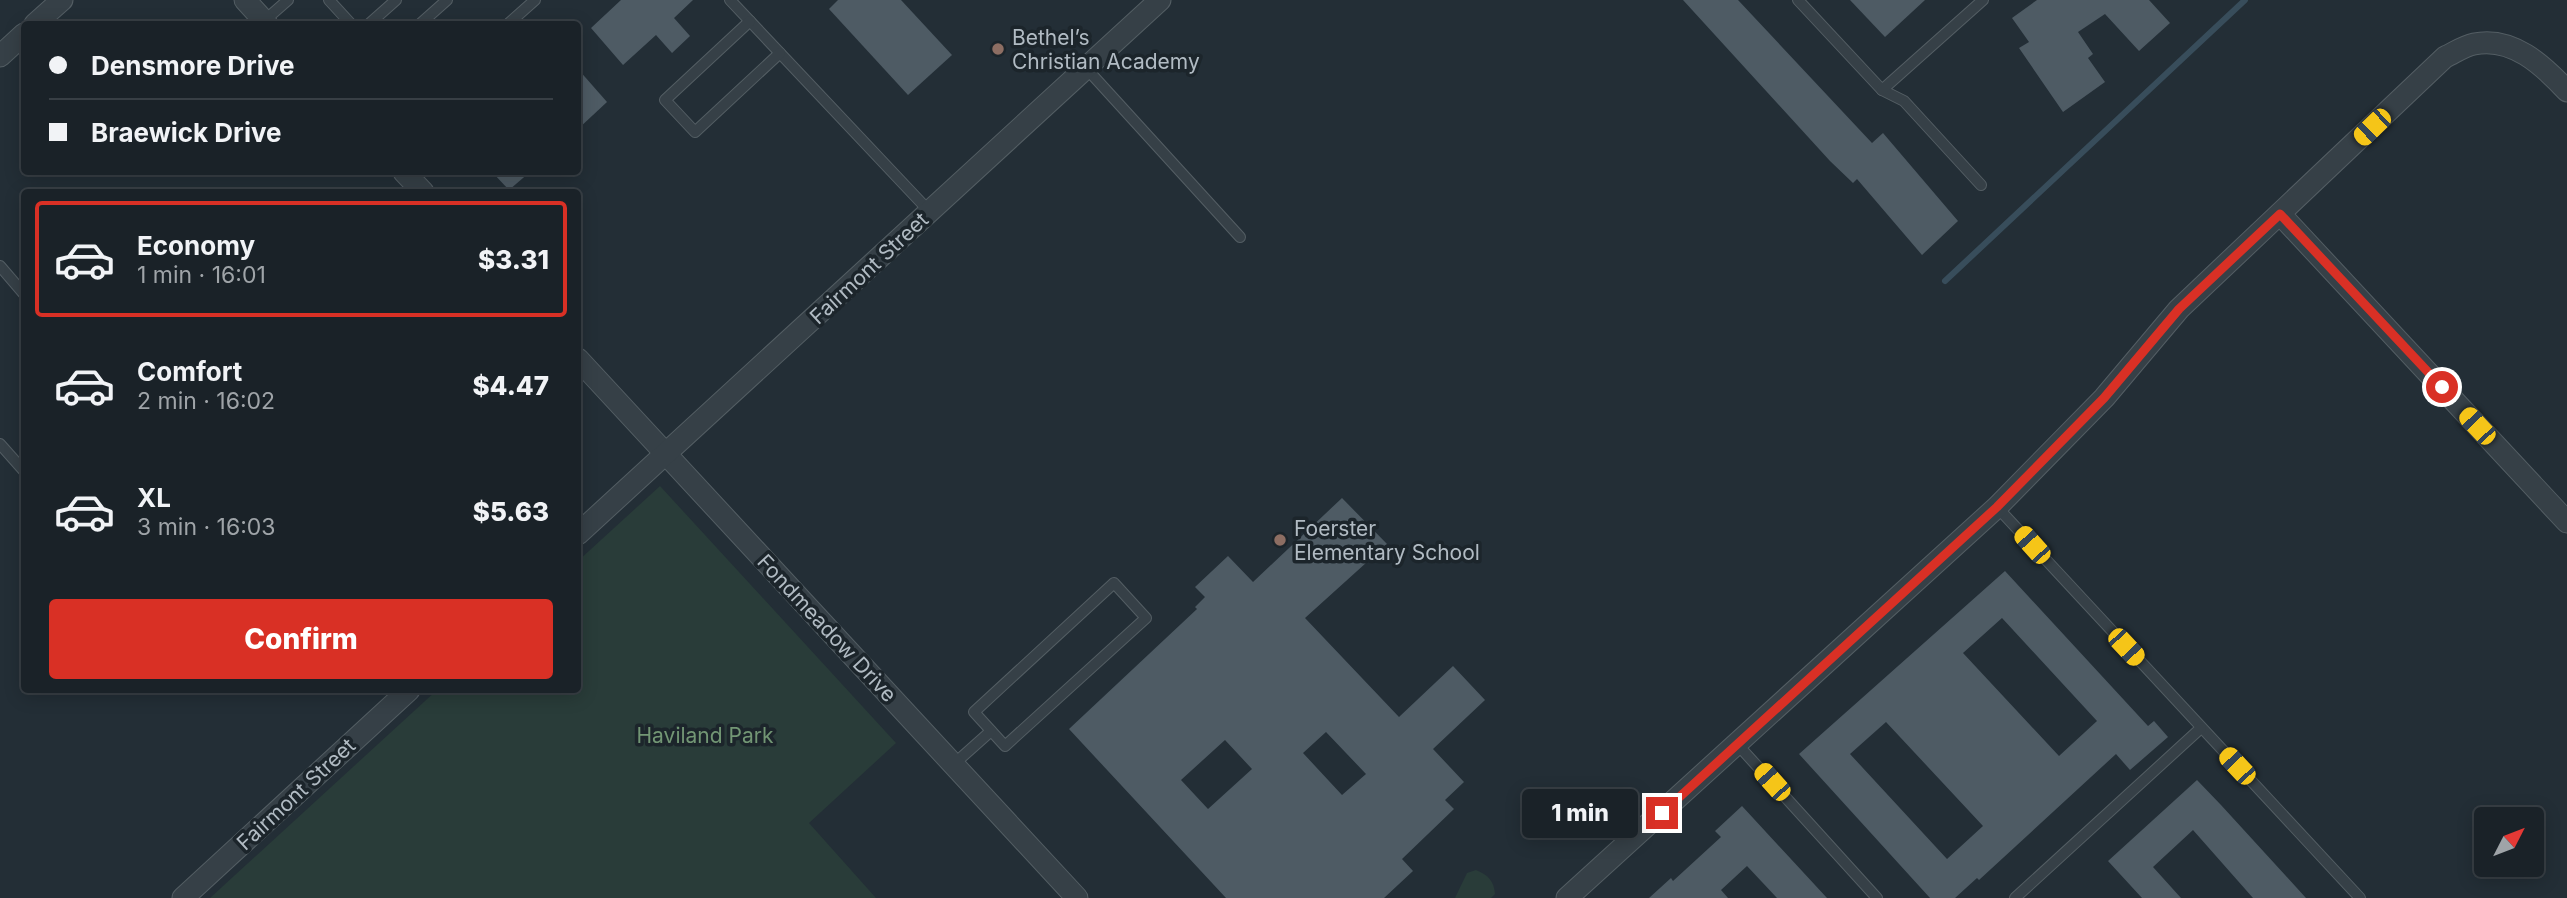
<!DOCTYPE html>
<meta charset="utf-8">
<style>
:root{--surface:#1a2228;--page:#232a30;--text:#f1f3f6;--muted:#9fa4a8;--line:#383f45;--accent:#d93025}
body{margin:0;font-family:Inter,sans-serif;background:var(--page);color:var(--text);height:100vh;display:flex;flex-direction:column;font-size:26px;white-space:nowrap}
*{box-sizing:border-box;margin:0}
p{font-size:23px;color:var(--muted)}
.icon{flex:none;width:38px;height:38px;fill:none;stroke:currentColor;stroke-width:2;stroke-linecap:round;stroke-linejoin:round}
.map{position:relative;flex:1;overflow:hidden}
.drawer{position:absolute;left:21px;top:189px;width:560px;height:504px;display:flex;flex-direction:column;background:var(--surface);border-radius:7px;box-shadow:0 4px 18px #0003,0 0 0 2px var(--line)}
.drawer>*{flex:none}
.guide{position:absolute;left:21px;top:21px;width:560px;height:154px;border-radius:7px;box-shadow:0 4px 18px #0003,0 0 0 2px var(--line);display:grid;align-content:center;height:154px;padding:0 28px;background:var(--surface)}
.needle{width:46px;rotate:48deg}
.fabs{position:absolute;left:2474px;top:807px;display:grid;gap:14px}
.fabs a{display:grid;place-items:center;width:70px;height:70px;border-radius:7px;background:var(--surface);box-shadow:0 4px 18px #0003,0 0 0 2px var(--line);font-size:35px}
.end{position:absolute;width:32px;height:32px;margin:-16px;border:9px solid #d93025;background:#fff;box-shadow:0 0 0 4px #fff}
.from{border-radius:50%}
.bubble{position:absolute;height:49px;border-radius:7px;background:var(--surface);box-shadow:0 4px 18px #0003,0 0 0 2px var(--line);font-size:23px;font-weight:800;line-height:49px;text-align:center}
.car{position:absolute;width:21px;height:42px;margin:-21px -10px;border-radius:9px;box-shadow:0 0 5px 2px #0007;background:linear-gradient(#f5c518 24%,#345 0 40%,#f5c518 0 76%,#345 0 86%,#f5c518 0)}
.guide b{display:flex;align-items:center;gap:24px;height:66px;font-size:26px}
.guide b+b{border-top:2px solid var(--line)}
.guide i{width:18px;height:18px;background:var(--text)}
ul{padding:12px 0 0;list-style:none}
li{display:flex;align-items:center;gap:21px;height:116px;margin:0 14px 10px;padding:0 14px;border:4px solid transparent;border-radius:7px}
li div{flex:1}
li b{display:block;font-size:26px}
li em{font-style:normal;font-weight:800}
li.on{border-color:var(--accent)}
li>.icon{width:63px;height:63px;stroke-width:1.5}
.cta{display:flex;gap:14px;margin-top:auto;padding:14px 28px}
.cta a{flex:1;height:80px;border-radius:7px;background:var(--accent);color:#fff;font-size:28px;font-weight:800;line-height:80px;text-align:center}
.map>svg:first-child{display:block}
</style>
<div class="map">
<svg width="2567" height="898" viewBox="0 0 2567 898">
<rect width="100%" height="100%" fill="#232e36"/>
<g fill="#293c39">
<path d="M660 486 896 743 809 823 876 898H210L437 690H578V561Z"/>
<path d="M1476 870C1488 875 1494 881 1495 894L1491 898H1455L1467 873Z"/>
</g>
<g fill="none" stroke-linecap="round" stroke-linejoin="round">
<path stroke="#384d5b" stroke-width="6" d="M1945 281 2245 0"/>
</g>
<g fill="#4e5b64" fill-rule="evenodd">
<path d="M621 0H693L674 18 690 36 672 53 656 35 623 65 591 28Z"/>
<path d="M838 0H901L952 55 908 95 829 9Z"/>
<path d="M1683 0H1738L1872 143 1883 133 1958 221 1922 255 1857 179 1853 183 1830 161Z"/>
<path d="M1850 0H1925L1885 37Z"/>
<path d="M2037 0H2149L2170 23 2139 51 2105 14 2078 32 2093 54 2088 58 2105 82 2063 112 2019 48 2029 42 2012 18Z"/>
<path d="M578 69 607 102 578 129Z"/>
<path d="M492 172H530L509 190Z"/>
<path d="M1342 498 1387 544 1305 618 1399 717 1453 666 1485 700 1433 749 1464 782 1445 800 1454 809 1402 859 1413 871 1384 898H1226L1069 729 1197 609 1195 607 1205 597 1195 587 1228 556 1253 582ZM1326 732 1366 774 1342 795 1303 753ZM1225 740 1252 769 1208 809 1181 780Z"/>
<path d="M2005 571 2148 726 2154 721 2168 737 2130 770 2116 754 1979 880 1977 878 1955 898H1930L1799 754ZM2002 618 2097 721 2059 756 1963 653ZM1886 722 1983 826 1947 859 1850 754Z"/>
<path d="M2197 780 2221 805 2306 898H2253L2193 830 2153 867 2181 898H2142L2108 861Z"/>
<path d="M1742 806 1827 898H1777L1747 866 1721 890 1728 898H1649L1671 878 1673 881 1721 837 1715 831Z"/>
</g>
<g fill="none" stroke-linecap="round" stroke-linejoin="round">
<g stroke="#545e64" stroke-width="12">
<g id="lane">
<path d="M329 0 351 24"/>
<path d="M730 0 930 212"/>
<path d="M1798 0 1882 90 1904 101 1981 185"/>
<path d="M264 21 288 0"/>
<path d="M750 21 665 100 695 132 780 53"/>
<path d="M369 24 396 0"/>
<path d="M420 24 447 0"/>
<path d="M508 24 535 0"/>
<path d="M1086 68 1240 237"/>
<path d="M1882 90 1983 0"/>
<path d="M0 266 24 294"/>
<path d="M0 444 24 471"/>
<path d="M1997 507 2360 898"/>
<path d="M1114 583 1146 618 1005 746 974 712Z"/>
<path d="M1738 745 1877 898"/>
<path d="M954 764 991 731"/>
<path d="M2015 898 2201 728"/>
</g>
</g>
<g stroke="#545e64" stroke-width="23">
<g id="street">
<path d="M245 0 267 24"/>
<path d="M35 24 62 0"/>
<path d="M0 56 24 34"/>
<path d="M404 172 423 192"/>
<path d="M2280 214 2567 522"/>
<path d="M578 359 1077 898"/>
<path d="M578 534 1160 0"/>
<path d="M183 898 409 690"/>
<path d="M1567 898 1997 507 2104 398 2179 309 2445 57C2454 53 2464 46 2474 44 2512 36 2543 65 2567 91"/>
</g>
</g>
<use href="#lane" stroke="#364047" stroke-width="10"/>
<use href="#street" stroke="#364047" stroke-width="21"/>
</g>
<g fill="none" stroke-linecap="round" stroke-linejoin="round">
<path stroke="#d93025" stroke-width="9" d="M1662 813 1997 507 2104 398 2179 309 2280 214 2442 387"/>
</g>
<g fill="#8d6e63" stroke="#1c252b" stroke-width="2.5">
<circle cx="998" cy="49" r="7"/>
<circle cx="1280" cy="540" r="7"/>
</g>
<g text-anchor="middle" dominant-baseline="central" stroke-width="7" stroke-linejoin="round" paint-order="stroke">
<g font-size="21" fill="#b1bbc3" stroke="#1c252b" text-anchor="start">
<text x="1012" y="37">Bethel’s<tspan x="1012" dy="24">Christian Academy</tspan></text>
<text x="1294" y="528">Foerster<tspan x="1294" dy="24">Elementary School</tspan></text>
</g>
<g font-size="21" fill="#b1bbc3" stroke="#1c252b">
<text transform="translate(869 268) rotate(-43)">Fairmont Street</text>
<text transform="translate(827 628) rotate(47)">Fondmeadow Drive</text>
<text transform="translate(296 794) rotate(-43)">Fairmont Street</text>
</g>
<g font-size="21" fill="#729674" stroke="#1c252b">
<text x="705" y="735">Haviland Park</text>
</g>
</g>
</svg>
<div class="fabs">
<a><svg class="needle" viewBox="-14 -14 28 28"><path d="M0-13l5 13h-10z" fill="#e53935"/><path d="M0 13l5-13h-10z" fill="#9fa4a8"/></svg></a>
</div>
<i class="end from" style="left:2442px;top:387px"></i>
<i class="end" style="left:1662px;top:813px"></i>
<div class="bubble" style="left:1522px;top:789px;width:116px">1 min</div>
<i class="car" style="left:2372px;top:127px;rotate:226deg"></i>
<i class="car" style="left:2477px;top:426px;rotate:317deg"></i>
<i class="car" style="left:2032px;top:545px;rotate:318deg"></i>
<i class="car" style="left:2126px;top:647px;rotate:137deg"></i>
<i class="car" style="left:2237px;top:766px;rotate:317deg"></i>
<i class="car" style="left:1772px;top:782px;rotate:318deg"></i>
<div class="guide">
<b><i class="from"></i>Densmore Drive</b>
<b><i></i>Braewick Drive</b>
</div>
<section class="drawer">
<ul>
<li class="on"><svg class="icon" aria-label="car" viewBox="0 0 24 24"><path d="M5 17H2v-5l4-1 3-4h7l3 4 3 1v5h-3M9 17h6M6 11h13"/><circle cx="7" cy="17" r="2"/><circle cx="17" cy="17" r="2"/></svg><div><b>Economy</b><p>1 min · 16:01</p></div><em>$3.31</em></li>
<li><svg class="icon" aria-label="car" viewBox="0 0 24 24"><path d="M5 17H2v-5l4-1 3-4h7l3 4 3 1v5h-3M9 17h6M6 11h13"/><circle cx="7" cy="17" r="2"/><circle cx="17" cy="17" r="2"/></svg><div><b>Comfort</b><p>2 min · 16:02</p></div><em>$4.47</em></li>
<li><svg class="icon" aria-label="car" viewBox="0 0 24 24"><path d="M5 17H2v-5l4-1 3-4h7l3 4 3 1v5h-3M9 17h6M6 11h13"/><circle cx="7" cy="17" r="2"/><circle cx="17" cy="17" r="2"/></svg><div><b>XL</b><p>3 min · 16:03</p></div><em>$5.63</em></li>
</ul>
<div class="cta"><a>Confirm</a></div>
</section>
</div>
